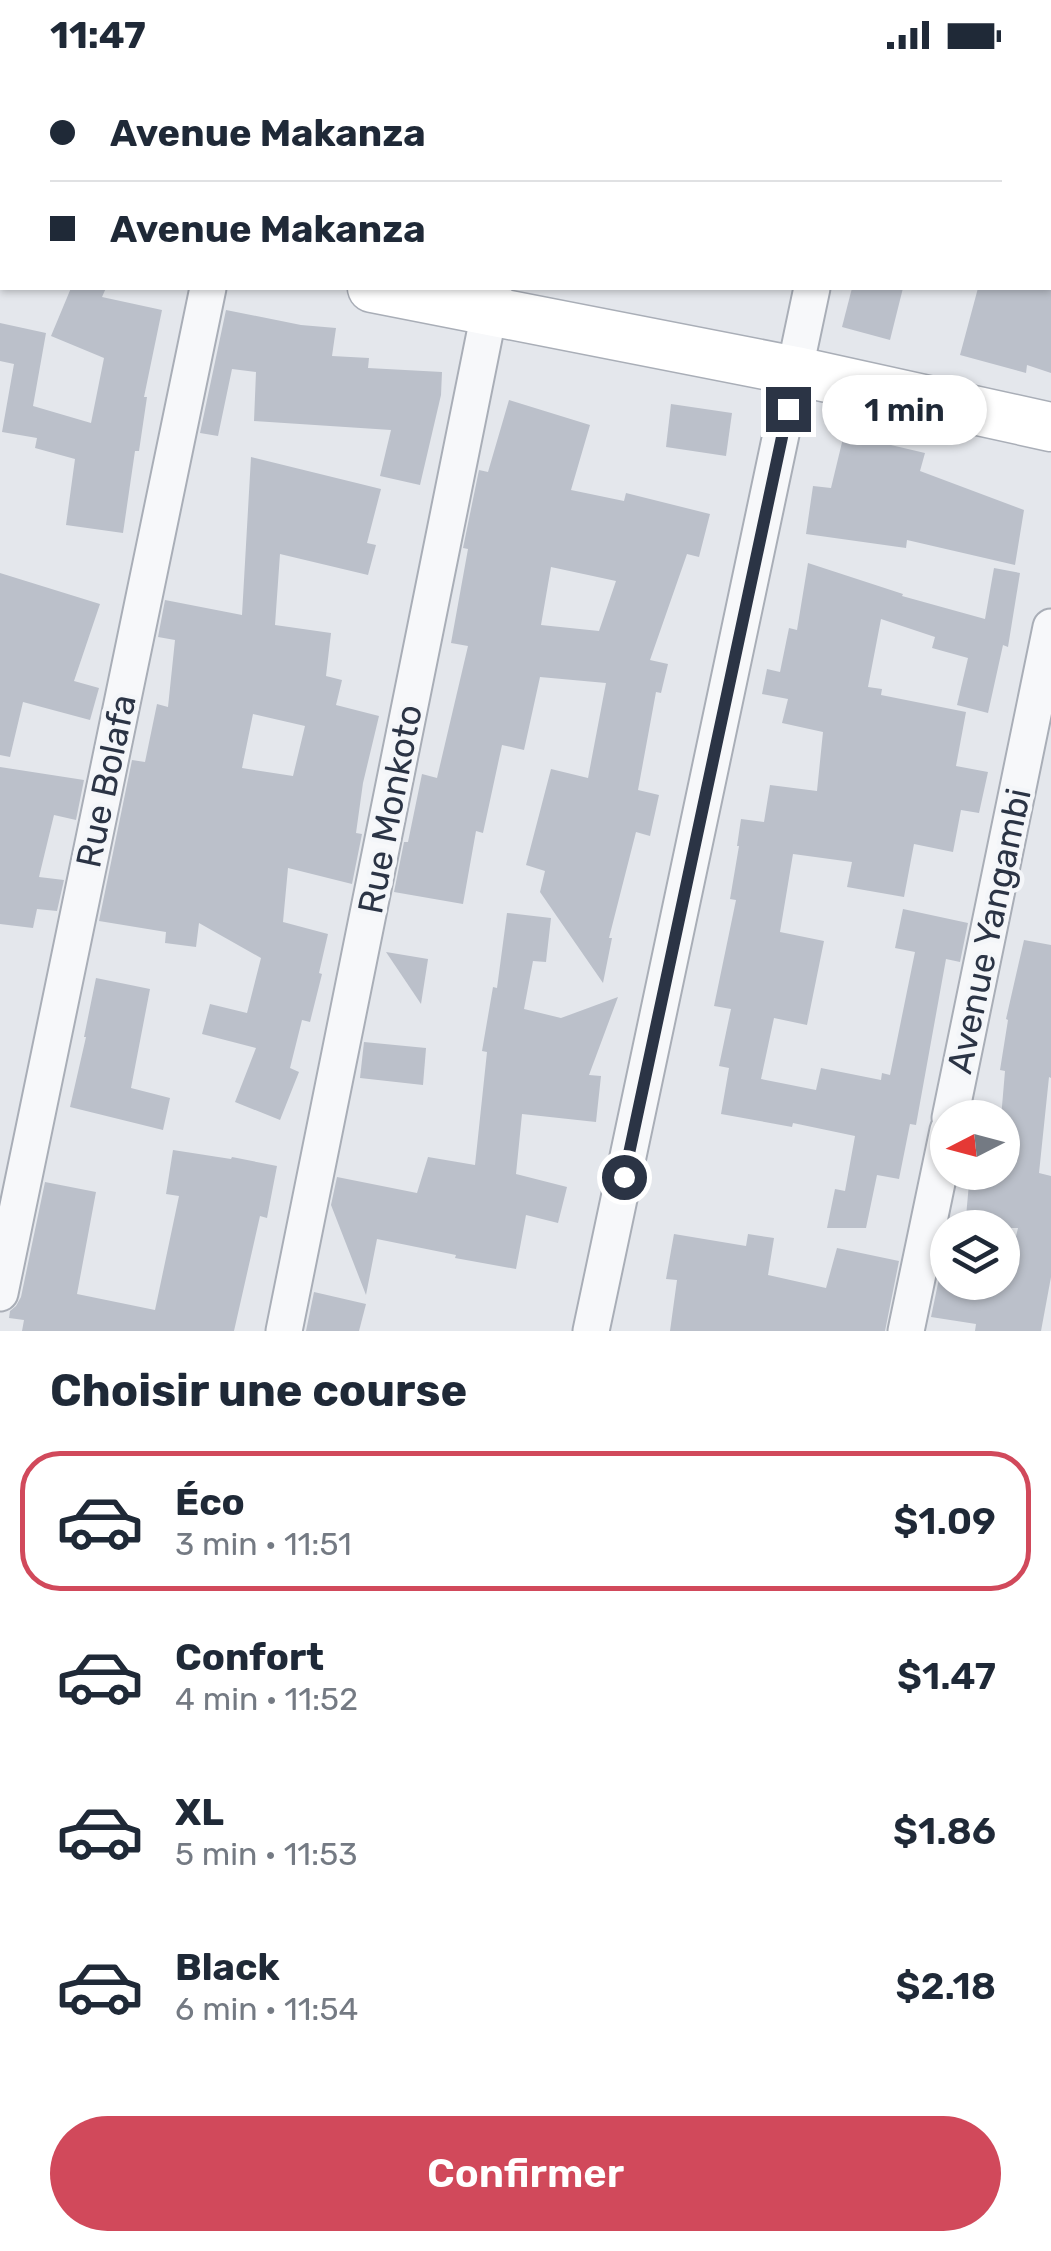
<!DOCTYPE html>
<html lang="fr">
<meta charset="utf-8">
<style>
:root{--surface:#fff;--page:#f2f2f3;--text:#1f2937;--muted:#747a83;--line:#e0e1e3;--accent:#d1495b}
body{margin:0;font-family:Rubik,sans-serif;background:var(--page);color:var(--text);height:100vh;display:flex;flex-direction:column;font-size:38px;white-space:nowrap}
*{box-sizing:border-box;margin:0}
p{font-size:32px;color:var(--muted)}
.icon{flex:none;width:55px;height:55px;fill:none;stroke:currentColor;stroke-width:2;stroke-linecap:round;stroke-linejoin:round}
.map{position:relative;height:1261px;overflow:hidden}
.drawer{display:flex;flex-direction:column;background:var(--surface);flex:1}
.drawer>*{flex:none}
.top-card{position:absolute;left:0px;top:0px;width:1052px;height:220px;box-shadow:0 2px 8px #0004;display:grid;align-content:center;height:220px;padding:0 50px;background:var(--surface)}
.needle{width:65px;rotate:264deg}
.controls{position:absolute;left:930px;top:1030px;display:grid;gap:20px}
.controls a{display:grid;place-items:center;width:90px;height:90px;border-radius:50%;background:var(--surface);box-shadow:0 2px 8px #0004;font-size:50px}
.end{position:absolute;width:45px;height:45px;margin:-22px;border:12px solid #2b3445;background:#fff;box-shadow:0 0 0 5px #fff}
.from{border-radius:50%}
.bubble{position:absolute;height:70px;border-radius:35px;background:var(--surface);box-shadow:0 2px 8px #0004;font-size:32px;font-weight:600;line-height:70px;text-align:center}
.top-card b{display:flex;align-items:center;gap:35px;height:95px;font-size:38px}
.top-card b+b{border-top:2px solid var(--line)}
.top-card i{width:25px;height:25px;background:var(--text)}
ul{padding:0;list-style:none}
li{display:flex;align-items:center;gap:30px;height:140px;margin:0 20px 15px;padding:0 30px;border:5px solid transparent;border-radius:40px}
li div{flex:1}
li b{display:block;font-size:38px}
li em{font-style:normal;font-weight:600}
li.active{border-color:var(--accent)}
li>.icon{width:90px;height:90px;stroke-width:1.5}
h2{padding:0 50px;font-size:45px;line-height:120px}
.button{display:flex;gap:20px;margin-top:auto;padding:20px 50px}
.button a{flex:1;height:115px;border-radius:60px;background:var(--accent);color:#fff;font-size:40px;font-weight:600;line-height:115px;text-align:center}
.status{display:flex;justify-content:space-between;align-items:center;height:70px;padding:0 50px;background:var(--surface);direction:ltr}
.status svg{height:28px;fill:currentColor}
.map>svg:first-child{display:block}
</style>
<div class="status"><b>11:47</b><svg viewBox="0 0 49 12"><path d="M0 12V9h3v3zM5 12V6h3v6zM10 12V3h3v9zM15 12V0h3v12zM26 1h20v11H26zM47 4h2v5h-2z"/></svg></div>
<div class="map">
<svg width="1051" height="1261" viewBox="0 0 1051 1261">
<rect width="100%" height="100%" fill="#e4e7ec"/>
<g fill="#bbc0ca" fill-rule="evenodd">
<path d="M71 218H106L102 227 162 240 144 327H147L139 381H135L123 463 66 455 75 389 35 378 37 368 2 362 14 294 0 291V253L46 263 33 336 91 353 104 288 51 266Z"/>
<path d="M852 218H903L890 270 842 257Z"/>
<path d="M978 218H1051V303L1027 295 1026 303 960 285Z"/>
<path d="M226 240 301 255 336 258 332 286 369 288 368 298 442 302 441 325 420 415 380 406 391 360 254 351 256 302 232 299 218 366 200 363Z"/>
<path d="M509 330 590 355 571 420 624 431 626 423 710 444 699 487 687 484 650 590 668 594 661 623 656 622 638 720 659 725 650 766 636 762 609 868H612L603 913 540 822 545 801 526 795 551 699 588 708 606 613 540 607 524 680 502 675 483 763 476 761 463 834 394 822 404 772H408L422 704 437 708 468 576 451 573 468 479 463 478 479 400 488 402ZM551 497 616 511 599 561 541 555Z"/>
<path d="M671 334 732 343 726 386 666 377Z"/>
<path d="M844 364 925 383 920 401 1024 440 1015 495 907 470 906 478 806 464 813 416 831 418Z"/>
<path d="M251 387 381 419 367 473 376 475 368 505 280 484 275 555 331 563 326 606 342 610 336 635 379 646 363 713 356 763 362 764 352 814 288 798 283 852 328 864 319 903 322 904 310 952 302 950 290 998 299 1002 280 1050 235 1032 256 978 202 964 210 934 247 943 261 888 199 853 196 877 165 873 166 862 99 851 132 690 145 692 157 634 168 637 175 570 158 567 165 530 242 545ZM253 644 305 656 293 706 242 698Z"/>
<path d="M808 493 903 524 902 526 985 549 994 498 1020 503 1008 577 1003 575 988 643 957 635 968 588 932 578 935 567 881 549 868 617 882 619 881 625 966 642 956 696 988 702 979 743 961 740 953 782 914 774 904 827 847 817 852 792 793 784 780 862 824 871 807 955 774 948 761 1009 816 1020 821 998 881 1010 882 1003 890 1005 915 882 895 878 903 839 968 853 960 892 946 889 916 1055 910 1054 899 1109 877 1105 866 1158H827L835 1119 845 1121 855 1066 793 1053 792 1057 721 1044 729 998 719 996 731 939 714 936 736 830 730 829 739 776H737L741 749 764 752 770 715 817 721 823 662 782 653 788 629 762 624 767 599 780 602 789 558 797 560Z"/>
<path d="M0 503 100 534 74 611 99 618 90 650 23 632 10 687 0 685Z"/>
<path d="M0 697 84 710 76 750 54 745 39 807 64 810 57 841 37 839 33 858 0 854Z"/>
<path d="M507 843 551 848 546 892 533 891 524 939 561 948 618 927 589 1005 601 1006 596 1052 522 1044 516 1104 567 1117 558 1153 526 1145 516 1199 455 1188 456 1185 377 1169 366 1225 331 1135 337 1107 417 1123 428 1087 475 1095 487 982 482 981 493 917 497 918Z"/>
<path d="M1024 870 1051 875V1008L1049 1007 1039 1103 1051 1106V1207L1041 1261H975L976 1254 931 1247 941 1199 948 1200V1212H1005L1018 1158H965L970 1102H1002V1048H1001L1005 1001 1000 1000 1008 950 1006 949Z"/>
<path d="M386 882 428 889 421 934Z"/>
<path d="M96 908 150 919 131 1018 170 1028 163 1060 70 1037 86 967H84Z"/>
<path d="M364 972 426 978 423 1015 360 1008Z"/>
<path d="M173 1080 231 1089 232 1087 277 1096 267 1148 260 1146 234 1261H22L24 1250 9 1248 10 1241 16 1236 21 1227 45 1112 96 1122 77 1224 155 1240 179 1126 166 1124Z"/>
<path d="M674 1164 746 1176 748 1164 774 1168 768 1205 826 1218 837 1178 899 1191 885 1261H670L677 1210 666 1209Z"/>
<path d="M314 1222 366 1234 359 1261H306Z"/>
</g>
<g fill="none" stroke-linecap="round" stroke-linejoin="round">
<g stroke="#a9aeb7" stroke-width="39">
<g id="street">
<path d="M253 2 254 0"/>
<path d="M538 2 539 0"/>
<path d="M854 2 855 0"/>
<path d="M950 1048 1051 557"/>
<path d="M0 1223 208 218"/>
<path d="M284 1261 494 218"/>
<path d="M591 1261 812 218"/>
<path d="M906 1261 948 1060"/>
</g>
</g>
<g stroke="#a9aeb7" stroke-width="51">
<g id="secondary">
<path d="M0 142 2 143"/>
<path d="M372 218 796 301 1051 357"/>
</g>
</g>
<use href="#street" stroke="#f7f8fa" stroke-width="35"/>
<use href="#secondary" stroke="#fff" stroke-width="48"/>
</g>
<g fill="none" stroke-linecap="round" stroke-linejoin="round">
<path stroke="#2b3445" stroke-width="12" d="M624 1107 788 339"/>
</g>
<g text-anchor="middle" dominant-baseline="central" stroke-width="9" stroke-linejoin="round" paint-order="stroke">
<g font-size="35" fill="#2b3445" stroke="#f4f6f9">
<text transform="translate(106 711) rotate(-78)">Rue Bolafa</text>
<text transform="translate(390 739) rotate(-79)">Rue Monkoto</text>
<text transform="translate(989 861) rotate(-78)">Avenue Yangambi</text>
</g>
</g>
</svg>
<div class="controls">
<a><svg class="needle" viewBox="-14 -14 28 28"><path d="M0-13l5 13h-10z" fill="#e53935"/><path d="M0 13l5-13h-10z" fill="#747a83"/></svg></a>
<a><svg class="icon" aria-label="layers" viewBox="0 0 24 24"><path d="M12 4l9 5-9 5-9-5zM3 14l9 5 9-5"/></svg></a>
</div>
<i class="end from" style="left:624px;top:1107px"></i>
<i class="end" style="left:788px;top:339px"></i>
<div class="bubble" style="left:822px;top:305px;width:165px">1 min</div>
<div class="top-card">
<b><i class="from"></i>Avenue Makanza</b>
<b><i></i>Avenue Makanza</b>
</div>
</div>
<section class="drawer">
<h2>Choisir une course</h2>
<ul>
<li class="active"><svg class="icon" aria-label="car" viewBox="0 0 24 24"><path d="M5 17H2v-5l4-1 3-4h7l3 4 3 1v5h-3M9 17h6M6 11h13"/><circle cx="7" cy="17" r="2"/><circle cx="17" cy="17" r="2"/></svg><div><b>Éco</b><p>3 min · 11:51</p></div><em>$1.09</em></li>
<li><svg class="icon" aria-label="car" viewBox="0 0 24 24"><path d="M5 17H2v-5l4-1 3-4h7l3 4 3 1v5h-3M9 17h6M6 11h13"/><circle cx="7" cy="17" r="2"/><circle cx="17" cy="17" r="2"/></svg><div><b>Confort</b><p>4 min · 11:52</p></div><em>$1.47</em></li>
<li><svg class="icon" aria-label="car" viewBox="0 0 24 24"><path d="M5 17H2v-5l4-1 3-4h7l3 4 3 1v5h-3M9 17h6M6 11h13"/><circle cx="7" cy="17" r="2"/><circle cx="17" cy="17" r="2"/></svg><div><b>XL</b><p>5 min · 11:53</p></div><em>$1.86</em></li>
<li><svg class="icon" aria-label="car" viewBox="0 0 24 24"><path d="M5 17H2v-5l4-1 3-4h7l3 4 3 1v5h-3M9 17h6M6 11h13"/><circle cx="7" cy="17" r="2"/><circle cx="17" cy="17" r="2"/></svg><div><b>Black</b><p>6 min · 11:54</p></div><em>$2.18</em></li>
</ul>
<div class="button"><a>Confirmer</a></div>
</section>
